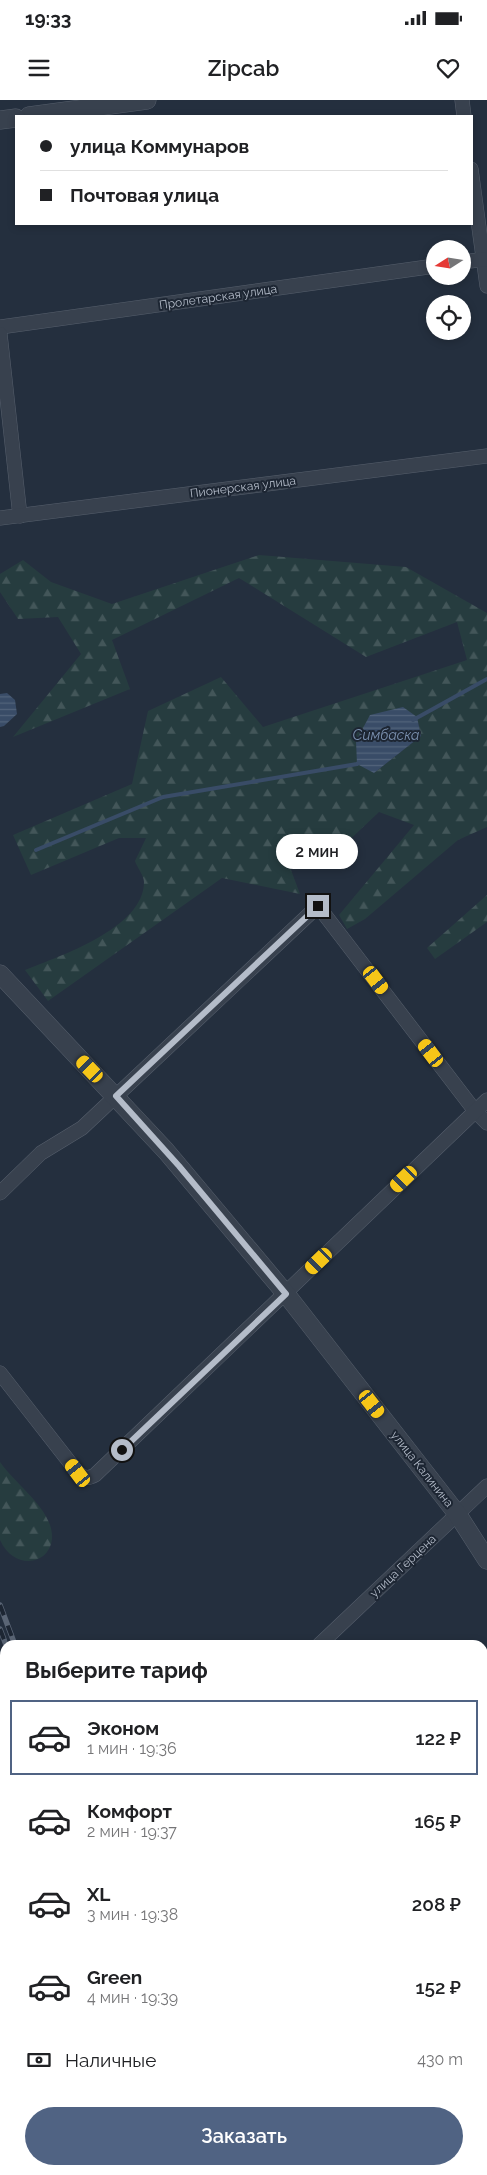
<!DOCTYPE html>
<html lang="ru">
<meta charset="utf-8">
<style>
:root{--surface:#fff;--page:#f6f6f6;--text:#202124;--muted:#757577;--line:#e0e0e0;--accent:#506383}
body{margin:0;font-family:Raleway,sans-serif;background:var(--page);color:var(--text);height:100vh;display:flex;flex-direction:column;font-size:19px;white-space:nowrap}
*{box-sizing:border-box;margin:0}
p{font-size:16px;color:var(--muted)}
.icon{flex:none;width:28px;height:28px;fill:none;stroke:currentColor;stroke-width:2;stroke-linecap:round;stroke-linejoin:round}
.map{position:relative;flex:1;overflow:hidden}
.drawer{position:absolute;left:0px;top:1540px;width:488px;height:535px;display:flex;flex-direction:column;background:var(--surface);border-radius:15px 15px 0 0;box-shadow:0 2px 8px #0003}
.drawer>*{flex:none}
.guide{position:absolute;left:15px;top:15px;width:458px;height:110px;border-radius:0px;box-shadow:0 2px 8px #0003;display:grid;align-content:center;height:110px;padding:0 25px;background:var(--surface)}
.needle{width:32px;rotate:258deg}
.controls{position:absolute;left:426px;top:140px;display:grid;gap:10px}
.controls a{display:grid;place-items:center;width:45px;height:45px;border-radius:50%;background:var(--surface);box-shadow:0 2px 8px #0003;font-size:25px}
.end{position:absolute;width:22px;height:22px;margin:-11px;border:6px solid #b4bcc9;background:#111;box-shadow:0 0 0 2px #111}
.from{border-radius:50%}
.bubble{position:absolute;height:35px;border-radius:18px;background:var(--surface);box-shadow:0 2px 8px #0003;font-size:16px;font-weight:600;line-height:35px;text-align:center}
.car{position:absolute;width:15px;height:30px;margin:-15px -8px;border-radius:6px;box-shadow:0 0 4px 1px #0007;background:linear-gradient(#f5c518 24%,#345 0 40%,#f5c518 0 76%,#345 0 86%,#f5c518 0)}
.guide b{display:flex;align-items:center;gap:18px;height:48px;font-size:19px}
.guide b+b{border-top:1px solid var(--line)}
.guide i{width:12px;height:12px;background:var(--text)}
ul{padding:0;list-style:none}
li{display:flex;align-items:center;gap:15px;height:75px;margin:0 10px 8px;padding:0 15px;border:2px solid transparent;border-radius:0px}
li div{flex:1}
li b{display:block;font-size:19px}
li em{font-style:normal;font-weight:600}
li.on{border-color:var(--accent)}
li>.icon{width:45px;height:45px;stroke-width:1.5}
h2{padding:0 25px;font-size:22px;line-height:60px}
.pay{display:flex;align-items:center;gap:12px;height:55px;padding:0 25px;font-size:19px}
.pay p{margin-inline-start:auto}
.action{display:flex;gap:10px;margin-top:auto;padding:10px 25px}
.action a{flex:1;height:58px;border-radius:30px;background:var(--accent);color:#fff;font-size:20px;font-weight:600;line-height:58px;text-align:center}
.status{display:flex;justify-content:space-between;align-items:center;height:35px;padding:0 25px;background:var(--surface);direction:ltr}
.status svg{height:14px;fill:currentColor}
header{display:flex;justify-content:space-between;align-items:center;height:65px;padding:0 25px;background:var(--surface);font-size:22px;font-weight:600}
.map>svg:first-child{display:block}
</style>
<div class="status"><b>19:33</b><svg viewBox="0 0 49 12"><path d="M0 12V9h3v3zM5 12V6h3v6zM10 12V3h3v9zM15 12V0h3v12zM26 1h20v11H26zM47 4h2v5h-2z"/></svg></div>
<header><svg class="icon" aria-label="menu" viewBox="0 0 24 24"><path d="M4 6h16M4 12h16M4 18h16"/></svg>Zipcab<svg class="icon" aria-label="heart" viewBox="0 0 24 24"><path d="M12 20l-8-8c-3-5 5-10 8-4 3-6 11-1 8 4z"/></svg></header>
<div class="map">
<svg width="487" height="2075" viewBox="0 0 487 2075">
<defs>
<pattern id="forest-firs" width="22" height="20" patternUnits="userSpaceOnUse" patternTransform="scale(1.25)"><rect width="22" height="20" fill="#263c3f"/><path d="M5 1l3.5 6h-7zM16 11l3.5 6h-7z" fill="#435659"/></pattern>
<pattern id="water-rules" width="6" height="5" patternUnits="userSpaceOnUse" patternTransform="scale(1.25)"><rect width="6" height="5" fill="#394c67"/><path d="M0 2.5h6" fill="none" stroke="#53647b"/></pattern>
</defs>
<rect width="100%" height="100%" fill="#242f3e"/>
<g fill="url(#forest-firs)" fill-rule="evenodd">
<path d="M259 455 406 467 487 513V727L458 740 365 819 347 829 339 815 414 725 379 712 321 767 297 745 285 754 300 794 222 778 48 901 25 870C60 856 144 828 144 782 144 776 137 767 135 761L146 738H119L31 775 13 735 132 684 148 611 221 577 263 627 467 560 457 522 366 557 239 478 112 540 130 589 13 637 81 554 58 517 18 519 0 492V474L23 460 51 482 112 504ZM417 617 421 636 374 673Z"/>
<path d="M487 795V822L435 859 427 848Z"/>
<path d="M0 1362C14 1382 42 1402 50 1425 62 1461 17 1477 0 1440Z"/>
<path d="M0 1655 5 1679V1778L0 1775Z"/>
<path d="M75 2070H167L165 2075H78Z"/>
</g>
<g fill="url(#water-rules)">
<path d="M7 593 15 600 17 614 4 626 0 627V594Z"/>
<path d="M403 607 417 617 421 636 374 673 357 664 356 641 370 615Z"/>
</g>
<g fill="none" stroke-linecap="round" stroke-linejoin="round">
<g stroke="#394c67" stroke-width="4">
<path d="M413 620 487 579"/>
<path d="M36 750 163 697 357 664 360 662"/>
</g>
<g stroke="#565f6c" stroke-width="15">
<g id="minor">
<path d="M462 0 464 16"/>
<path d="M471 69 487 186"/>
<path d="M462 162 487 159"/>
<path d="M0 227 435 166"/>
<path d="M0 234 20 416"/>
<path d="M0 418 487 356"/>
<path d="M0 1093 41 1053 82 1028 318 806 475 1011 487 1023"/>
<path d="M0 1273 78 1373C84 1378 88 1379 95 1375L487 1000"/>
<path d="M319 1545 487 1386"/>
</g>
</g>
<g stroke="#565f6c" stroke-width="19">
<g id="tertiary">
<path d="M29 16 147 0"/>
<path d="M0 20 16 18"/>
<path d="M0 874 166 1051 286 1194 458 1415 487 1460"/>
</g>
</g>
<use href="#minor" stroke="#38414e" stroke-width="14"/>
<use href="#tertiary" stroke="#38414e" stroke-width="18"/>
<g stroke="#5a6575" stroke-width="5.5">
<g id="rail">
<path d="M0 1505 15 1545"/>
<path d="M0 1529 6 1545"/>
<path d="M197 2070 200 2075"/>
<path d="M223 2070 225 2075"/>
</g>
</g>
<use href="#rail" stroke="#1d2633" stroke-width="4" stroke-dasharray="11" stroke-linecap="butt"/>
</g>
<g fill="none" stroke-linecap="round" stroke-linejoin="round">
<path stroke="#b4bcc9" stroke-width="6" d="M122 1350 286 1194 179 1066 116 996 318 806"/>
</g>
<g text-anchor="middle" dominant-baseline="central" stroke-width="4" stroke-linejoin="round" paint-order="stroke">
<g font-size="12" fill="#b4bcc9" stroke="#1d2633">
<text transform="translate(218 197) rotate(-8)">Пролетарская улица</text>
<text transform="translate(243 387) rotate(-7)">Пионерская улица</text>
<text transform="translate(422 1369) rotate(52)">улица Калинина</text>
<text transform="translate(403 1466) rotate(-43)">улица Герцена</text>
</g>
<g font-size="14" font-style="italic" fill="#7c92b1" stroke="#1d2633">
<text x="386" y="635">Симбаска</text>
</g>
</g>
</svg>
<div class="controls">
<a><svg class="needle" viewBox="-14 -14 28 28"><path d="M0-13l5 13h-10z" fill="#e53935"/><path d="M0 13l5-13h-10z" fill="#757577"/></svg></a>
<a><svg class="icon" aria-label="locate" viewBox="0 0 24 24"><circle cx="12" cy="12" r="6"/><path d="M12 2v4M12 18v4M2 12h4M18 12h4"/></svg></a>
</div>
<i class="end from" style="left:122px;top:1350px"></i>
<i class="end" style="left:318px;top:806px"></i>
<div class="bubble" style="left:276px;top:734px;width:82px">2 мин</div>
<i class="car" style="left:376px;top:880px;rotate:143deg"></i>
<i class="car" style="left:431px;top:953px;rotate:323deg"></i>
<i class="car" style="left:90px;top:969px;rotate:316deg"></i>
<i class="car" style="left:404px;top:1079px;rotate:226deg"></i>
<i class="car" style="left:319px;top:1161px;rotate:226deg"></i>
<i class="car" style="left:372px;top:1304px;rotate:142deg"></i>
<i class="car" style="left:78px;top:1373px;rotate:323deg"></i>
<div class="guide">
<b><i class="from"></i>улица Коммунаров</b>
<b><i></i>Почтовая улица</b>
</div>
<section class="drawer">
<h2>Выберите тариф</h2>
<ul>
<li class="on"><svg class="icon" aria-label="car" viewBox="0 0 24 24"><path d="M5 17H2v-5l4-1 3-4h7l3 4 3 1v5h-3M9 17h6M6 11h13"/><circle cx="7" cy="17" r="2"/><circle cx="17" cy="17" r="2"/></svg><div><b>Эконом</b><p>1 мин · 19:36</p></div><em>122 ₽</em></li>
<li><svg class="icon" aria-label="car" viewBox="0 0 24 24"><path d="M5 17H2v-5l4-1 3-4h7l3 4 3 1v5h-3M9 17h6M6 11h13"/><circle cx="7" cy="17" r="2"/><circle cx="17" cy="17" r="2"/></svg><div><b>Комфорт</b><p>2 мин · 19:37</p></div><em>165 ₽</em></li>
<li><svg class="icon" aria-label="car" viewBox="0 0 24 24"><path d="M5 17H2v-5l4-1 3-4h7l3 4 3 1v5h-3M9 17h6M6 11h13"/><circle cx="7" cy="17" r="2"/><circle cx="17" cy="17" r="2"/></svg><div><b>XL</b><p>3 мин · 19:38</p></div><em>208 ₽</em></li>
<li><svg class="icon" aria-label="car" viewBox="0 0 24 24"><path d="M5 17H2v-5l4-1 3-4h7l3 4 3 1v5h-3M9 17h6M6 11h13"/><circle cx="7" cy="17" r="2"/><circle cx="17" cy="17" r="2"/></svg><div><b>Green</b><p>4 мин · 19:39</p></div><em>152 ₽</em></li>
</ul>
<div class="pay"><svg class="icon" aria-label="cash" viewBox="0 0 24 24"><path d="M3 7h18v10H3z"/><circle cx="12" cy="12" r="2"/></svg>Наличные<p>430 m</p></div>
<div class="action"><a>Заказать</a></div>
</section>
</div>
